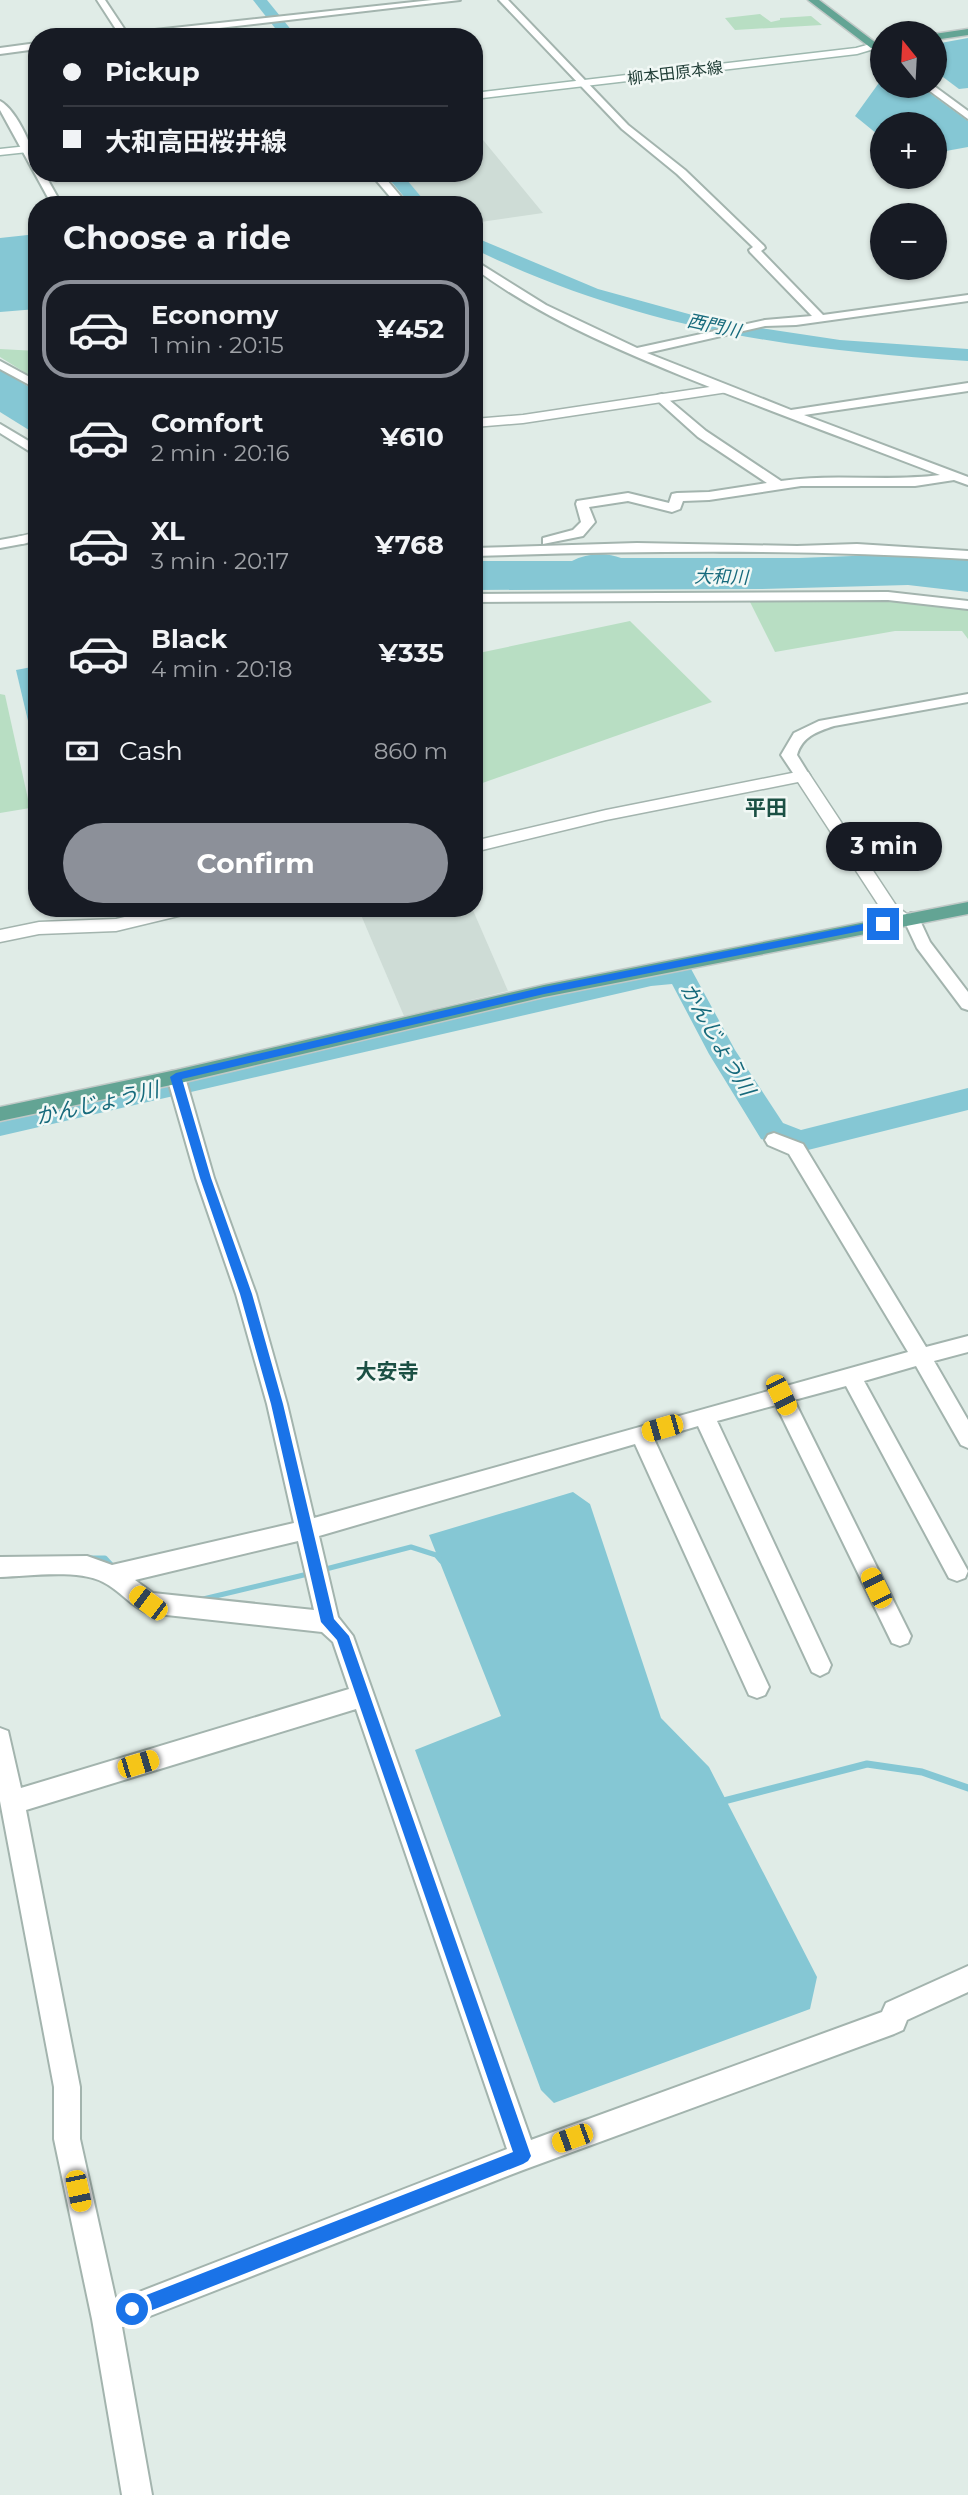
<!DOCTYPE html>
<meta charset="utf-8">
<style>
:root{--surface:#171b24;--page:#242831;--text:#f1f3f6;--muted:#9ea1a6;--line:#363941;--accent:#8c9099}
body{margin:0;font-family:Montserrat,"Noto Sans JP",sans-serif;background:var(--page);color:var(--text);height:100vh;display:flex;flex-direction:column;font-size:26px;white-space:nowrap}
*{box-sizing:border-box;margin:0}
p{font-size:23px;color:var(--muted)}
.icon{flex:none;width:38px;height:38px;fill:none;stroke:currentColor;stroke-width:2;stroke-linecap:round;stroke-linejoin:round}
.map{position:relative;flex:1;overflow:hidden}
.drawer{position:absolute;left:28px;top:196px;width:455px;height:721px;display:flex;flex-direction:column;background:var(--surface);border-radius:28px;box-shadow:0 2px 5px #0004}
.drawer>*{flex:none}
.top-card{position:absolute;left:28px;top:28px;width:455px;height:154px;border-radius:28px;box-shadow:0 2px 5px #0004;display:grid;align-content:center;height:154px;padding:0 35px;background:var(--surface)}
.needle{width:46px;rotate:342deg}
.buttons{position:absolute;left:870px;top:21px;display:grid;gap:14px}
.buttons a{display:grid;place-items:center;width:77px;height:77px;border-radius:50%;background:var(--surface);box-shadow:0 2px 5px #0004;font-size:35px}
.end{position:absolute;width:32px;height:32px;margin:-16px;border:9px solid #1a73e8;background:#fff;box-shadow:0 0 0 4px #fff}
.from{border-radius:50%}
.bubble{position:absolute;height:49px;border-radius:24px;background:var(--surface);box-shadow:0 2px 5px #0004;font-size:23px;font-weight:700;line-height:49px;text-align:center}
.car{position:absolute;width:21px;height:42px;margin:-21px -10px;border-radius:9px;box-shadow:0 0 5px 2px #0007;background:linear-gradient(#f5c518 24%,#345 0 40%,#f5c518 0 76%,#345 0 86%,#f5c518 0)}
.top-card b{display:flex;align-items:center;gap:24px;height:66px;font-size:26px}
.top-card b+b{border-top:2px solid var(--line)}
.top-card i{width:18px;height:18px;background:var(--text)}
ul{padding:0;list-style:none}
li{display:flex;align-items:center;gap:21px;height:98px;margin:0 14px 10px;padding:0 21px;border:4px solid transparent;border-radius:28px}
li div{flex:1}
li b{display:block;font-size:26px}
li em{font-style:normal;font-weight:700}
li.selected{border-color:var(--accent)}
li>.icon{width:63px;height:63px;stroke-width:1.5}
h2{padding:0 35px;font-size:32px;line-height:84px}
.pay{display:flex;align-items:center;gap:18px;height:77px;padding:0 35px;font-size:26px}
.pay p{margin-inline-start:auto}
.primary-button{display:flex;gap:14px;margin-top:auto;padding:14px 35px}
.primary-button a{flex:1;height:80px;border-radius:42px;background:var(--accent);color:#fff;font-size:28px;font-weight:700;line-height:80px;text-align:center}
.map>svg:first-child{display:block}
</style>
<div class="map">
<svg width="968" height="2495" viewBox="0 0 968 2495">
<rect width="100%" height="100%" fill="#e0ece7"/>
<g fill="#cedcd6">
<path d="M474 129 543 213 474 223V205H428L400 173H474Z"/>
<path d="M358 908H472L508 991 404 1016Z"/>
</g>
<g fill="#b8dec3">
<path d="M760 14 771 22 780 20V18L811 16 822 25 735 30 725 18Z"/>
<path d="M0 349 37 351V380L0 357Z"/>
<path d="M887 599 968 609V639L962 631H895L775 652 750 602Z"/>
<path d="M630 621 712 702 474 786V654Z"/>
<path d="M0 694 5 695 30 808 0 813Z"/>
</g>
<g fill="#85c7d4">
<path d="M968 38V88L959 89 935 71V44Z"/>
<path d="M881 80 882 86H920L968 121V147L935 153 934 124H882V138L855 116Z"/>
<path d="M37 234V309L0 312V238Z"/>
<path d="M0 369 37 392V435L0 412Z"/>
<path d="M905 554 968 560V592L908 585 761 589 474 590V561H572C586 553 607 552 621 558H799Z"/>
<path d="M37 666V759L16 670Z"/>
<path d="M573 1492 590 1504 661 1718 709 1767 817 1977 810 2009 554 2103 541 2090 415 1750 501 1716 429 1535Z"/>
</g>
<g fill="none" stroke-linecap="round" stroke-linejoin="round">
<g stroke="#85c7d4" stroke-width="5">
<path d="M88 1558H105L116 1570"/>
<path d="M322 1570 411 1547 436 1555 441 1561"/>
<path d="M199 1600 312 1573"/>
</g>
<path stroke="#85c7d4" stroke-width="7" d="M720 1802 867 1764 922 1772 968 1788"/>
<g fill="#85c7d4" fill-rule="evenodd">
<path d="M253 0H267L297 37H282Z"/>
<path d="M384 173H401L428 205H411Z"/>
<path d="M474 237 598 289 714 321 840 340 968 349V361C788 350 638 328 474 249Z"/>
<path d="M680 965 690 967 735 1050 783 1123 801 1130 968 1088V1110L800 1152 761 1139 709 1054 672 984 651 986 0 1136V1114L651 968Z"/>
</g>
<g stroke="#a3b4ae" stroke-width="4">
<g id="minor">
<path d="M97 0H105L127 33 432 0H460L141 37H110L119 34Z"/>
<path d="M499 0H508L628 125 685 170 764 246 765 248 761 251 823 315 968 295V301L796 325 765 326 647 353 791 410 968 383V391L804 415 968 477V485L954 480 915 486H801L709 500 683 501 680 509 672 512 628 501 589 507 595 522 583 536 543 544V538L573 530 581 522 576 504 577 501 628 493 669 503 672 494 677 493 709 492 767 483 698 437 658 401V395L662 394 706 431 781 481C834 473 887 482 940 475 854 442 767 410 682 376 609 346 537 315 474 268V260L546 305 637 348 765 320 812 316 750 252 749 250 753 247 677 174 622 129Z"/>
<path d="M37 43V49L0 54V48Z"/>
<path d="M874 43 882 48V55L870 46Z"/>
<path d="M923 86H934L968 111V119Z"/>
<path d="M0 101C17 110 37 154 37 173H44L62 205H52L0 110Z"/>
<path d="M370 173H381L408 205H397Z"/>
<path d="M0 361 37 381V389L0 369Z"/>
<path d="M0 424 37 446V456L0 433Z"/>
<path d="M22 536 29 540 27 543 0 548V540Z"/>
<path d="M637 543 797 546 857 544 968 551V559C804 549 639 551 474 556V548Z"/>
<path d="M888 592 968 601V609L888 600 474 602V594Z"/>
<path d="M968 694V702L834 726C816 732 802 737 797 755L810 776 807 779H797L781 755 794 733 819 721Z"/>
<path d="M911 913 917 914 930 942 968 992V1010L962 1008 917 948 903 918Z"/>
<path d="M176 1071 182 1072 185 1077 214 1178 256 1294 287 1404 314 1518 908 1352 789 1154 768 1145 765 1140 768 1135 774 1133 803 1144 926 1347 968 1336V1352L934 1361 968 1420V1448L961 1445 916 1366 864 1381 968 1571 965 1578 957 1581 949 1578 846 1386 794 1400 911 1636 908 1643 900 1646 892 1643 776 1405 717 1421 831 1665 828 1672 820 1676 812 1672 698 1426 654 1439 769 1687 765 1695 757 1698 749 1695 635 1444 319 1536 338 1617 353 1636 531 2140 882 2012 886 2003 968 1966V1992L907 2020 903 2030 894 2034 523 2170 122 2327 152 2495H122L92 2319 54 2139V2087L0 1801V1728L8 1731 21 1788 349 1689 333 1642 322 1632 148 1613C131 1607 120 1590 103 1582 79 1569 28 1576 0 1577V1557L87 1556 112 1565 294 1523 267 1404 236 1294 196 1178 167 1077 170 1072ZM298 1541 314 1610 153 1593 135 1580ZM356 1709 507 2149 116 2301 80 2139V2087L26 1810Z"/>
</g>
</g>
<g stroke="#a3b4ae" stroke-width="3">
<g id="tertiary">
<path d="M723 385 729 389 728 392 523 423 474 427V419L523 415Z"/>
<path d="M37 532V540L22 544 15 540 17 537Z"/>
<path d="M802 771 808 772 897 907 914 919 911 923H899L885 915 798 782 606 820 474 852V841L606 810Z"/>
<path d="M163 908H198L195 912 116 931 39 934 0 942V930L39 922 116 919Z"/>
</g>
</g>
<g stroke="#9eb8af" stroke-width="3">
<g id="secondary">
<path d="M874 43 879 46 877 48 857 54 474 99V93L856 48Z"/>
<path d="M37 145V151L0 155V149Z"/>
</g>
</g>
<g stroke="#c1c9c7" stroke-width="3">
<g id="primary">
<path d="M808 0H819L876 43 882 42V48H871Z"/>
<path d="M968 29V35L934 40V34Z"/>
<path d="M968 902V914L544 997 176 1084 0 1121V1107L176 1070 544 985Z"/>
</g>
</g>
<use href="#minor" fill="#fff" fill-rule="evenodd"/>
<use href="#tertiary" fill="#fff" fill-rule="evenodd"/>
<use href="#secondary" fill="#fff" fill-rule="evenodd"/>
<use href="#primary" fill="#63a494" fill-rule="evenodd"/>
</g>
<path fill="#1a73e8" d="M883 920 888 924 886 926 544 994 182 1079 211 1178 252 1294 283 1404 334 1619 349 1636 531 2156 528 2161 523 2164 132 2318 126 2315 124 2309 126 2303 513 2152 337 1640 321 1622 271 1404 240 1294 200 1178 170 1077 176 1073 544 987Z"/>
<g text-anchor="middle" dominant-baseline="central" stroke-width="5" stroke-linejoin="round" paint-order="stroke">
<g font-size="16" fill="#203d36" stroke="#f1f8f5">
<text transform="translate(675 73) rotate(-7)">柳本田原本線</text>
</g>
<g font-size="18" font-style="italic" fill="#176a7c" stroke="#f1f8f5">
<text transform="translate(714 326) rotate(12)">西門川</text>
<text transform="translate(721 577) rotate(1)">大和川</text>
</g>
<g font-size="21" font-weight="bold" fill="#1b5044" stroke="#f1f8f5">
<text x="766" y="807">平田</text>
<text x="387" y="1371">大安寺</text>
</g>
<g font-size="21" font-style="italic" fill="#176a7c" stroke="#f1f8f5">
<text transform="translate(718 1039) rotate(60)">かんじょう川</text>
<text transform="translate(97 1103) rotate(-13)">かんじょう川</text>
</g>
</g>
</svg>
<div class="buttons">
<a><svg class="needle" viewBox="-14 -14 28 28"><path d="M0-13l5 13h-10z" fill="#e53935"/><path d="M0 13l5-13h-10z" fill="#9ea1a6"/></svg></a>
<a>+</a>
<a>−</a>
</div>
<i class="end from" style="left:132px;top:2309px"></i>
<i class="end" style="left:883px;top:924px"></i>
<div class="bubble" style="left:826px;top:822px;width:116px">3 min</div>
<i class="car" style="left:781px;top:1395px;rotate:154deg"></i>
<i class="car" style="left:662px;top:1428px;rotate:254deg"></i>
<i class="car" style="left:876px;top:1588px;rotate:334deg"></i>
<i class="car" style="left:148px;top:1603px;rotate:307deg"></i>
<i class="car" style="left:138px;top:1764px;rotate:73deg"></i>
<i class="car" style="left:572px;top:2138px;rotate:250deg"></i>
<i class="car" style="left:78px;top:2191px;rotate:168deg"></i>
<div class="top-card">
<b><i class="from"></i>Pickup</b>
<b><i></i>大和高田桜井線</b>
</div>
<section class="drawer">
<h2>Choose a ride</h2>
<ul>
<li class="selected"><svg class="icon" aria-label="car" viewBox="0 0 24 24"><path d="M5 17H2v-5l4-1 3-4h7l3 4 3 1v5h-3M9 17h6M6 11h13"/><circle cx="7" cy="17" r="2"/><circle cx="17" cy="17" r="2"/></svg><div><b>Economy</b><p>1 min · 20:15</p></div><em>¥452</em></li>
<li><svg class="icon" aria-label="car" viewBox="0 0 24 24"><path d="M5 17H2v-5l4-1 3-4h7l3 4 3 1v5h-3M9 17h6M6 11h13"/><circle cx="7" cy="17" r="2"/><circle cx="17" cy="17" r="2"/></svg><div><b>Comfort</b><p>2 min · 20:16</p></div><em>¥610</em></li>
<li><svg class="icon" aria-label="car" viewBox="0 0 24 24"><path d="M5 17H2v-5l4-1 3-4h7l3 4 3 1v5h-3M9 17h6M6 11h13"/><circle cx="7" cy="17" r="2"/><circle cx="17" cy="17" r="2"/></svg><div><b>XL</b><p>3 min · 20:17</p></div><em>¥768</em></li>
<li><svg class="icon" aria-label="car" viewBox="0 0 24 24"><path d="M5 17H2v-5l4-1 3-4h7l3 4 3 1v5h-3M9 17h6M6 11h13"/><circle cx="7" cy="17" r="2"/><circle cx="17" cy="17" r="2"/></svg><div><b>Black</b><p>4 min · 20:18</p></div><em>¥335</em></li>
</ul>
<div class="pay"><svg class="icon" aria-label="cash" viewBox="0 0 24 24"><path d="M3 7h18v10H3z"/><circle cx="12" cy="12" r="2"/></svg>Cash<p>860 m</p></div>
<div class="primary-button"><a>Confirm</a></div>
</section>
</div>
